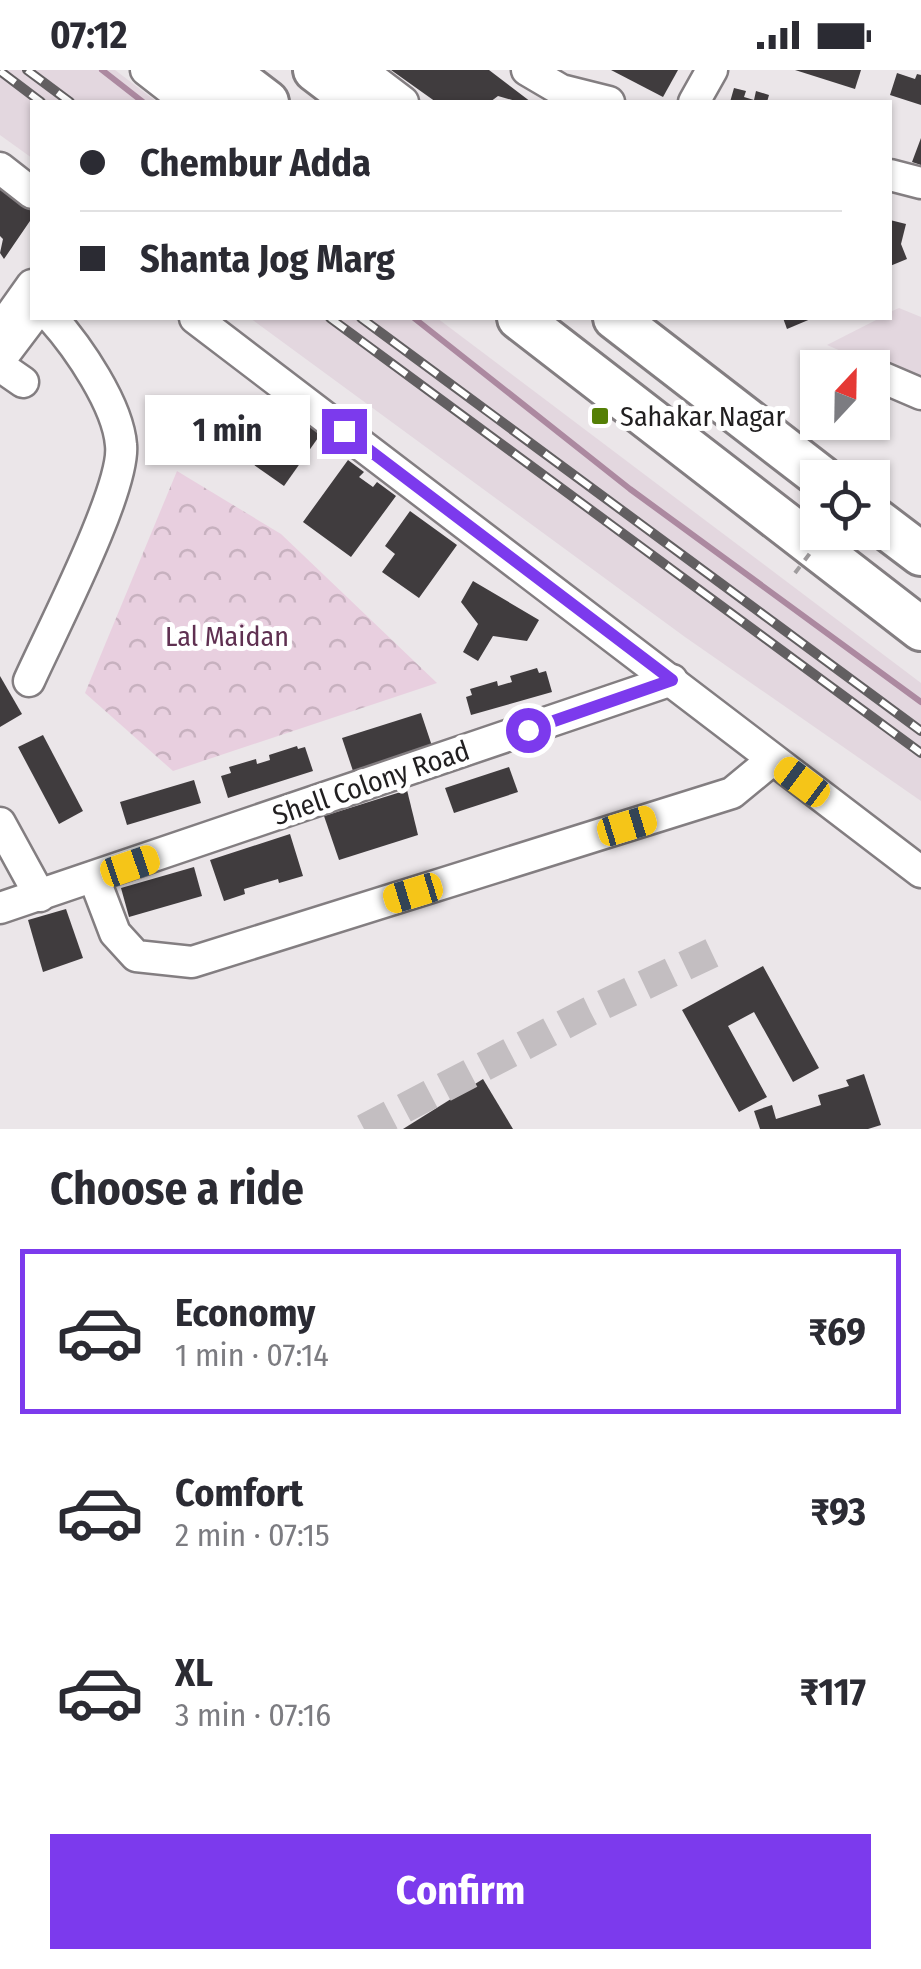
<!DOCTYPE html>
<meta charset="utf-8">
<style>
:root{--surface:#fff;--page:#f7f7f7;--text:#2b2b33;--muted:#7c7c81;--line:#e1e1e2;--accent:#7c3aed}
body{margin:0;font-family:"Fira Sans Condensed",sans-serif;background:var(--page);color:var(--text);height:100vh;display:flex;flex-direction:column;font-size:38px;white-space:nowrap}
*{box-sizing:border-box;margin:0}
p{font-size:32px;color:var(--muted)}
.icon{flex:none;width:55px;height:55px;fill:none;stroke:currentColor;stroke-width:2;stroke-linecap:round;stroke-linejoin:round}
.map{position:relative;height:1059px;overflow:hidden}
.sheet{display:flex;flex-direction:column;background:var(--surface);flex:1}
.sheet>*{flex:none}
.guide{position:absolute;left:30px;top:30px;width:862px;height:220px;border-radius:0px;box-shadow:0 2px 8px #0004;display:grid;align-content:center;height:220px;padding:0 50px;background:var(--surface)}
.needle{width:65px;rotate:22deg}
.controls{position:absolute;left:800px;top:280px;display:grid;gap:20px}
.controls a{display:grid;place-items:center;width:90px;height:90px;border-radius:0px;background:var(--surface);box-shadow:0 2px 8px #0004;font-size:50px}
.end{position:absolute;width:45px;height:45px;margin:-22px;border:12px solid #7c3aed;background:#fff;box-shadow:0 0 0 5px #fff}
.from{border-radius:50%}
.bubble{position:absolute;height:70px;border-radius:0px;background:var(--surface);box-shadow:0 2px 8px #0004;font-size:32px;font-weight:700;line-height:70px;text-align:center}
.car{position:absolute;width:30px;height:60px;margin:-30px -15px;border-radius:12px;box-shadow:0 0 8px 2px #0007;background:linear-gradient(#f5c518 24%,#345 0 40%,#f5c518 0 76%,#345 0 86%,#f5c518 0)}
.guide b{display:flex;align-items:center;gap:35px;height:95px;font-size:38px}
.guide b+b{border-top:2px solid var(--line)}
.guide i{width:25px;height:25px;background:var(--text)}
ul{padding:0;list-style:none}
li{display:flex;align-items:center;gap:30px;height:165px;margin:0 20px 15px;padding:0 30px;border:5px solid transparent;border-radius:0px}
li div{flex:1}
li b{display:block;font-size:38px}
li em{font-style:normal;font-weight:700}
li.on{border-color:var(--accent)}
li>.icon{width:90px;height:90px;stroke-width:1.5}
h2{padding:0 50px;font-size:45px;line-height:120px}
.action{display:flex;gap:20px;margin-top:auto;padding:20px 50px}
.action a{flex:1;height:115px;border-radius:0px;background:var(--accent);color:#fff;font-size:40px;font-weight:700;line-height:115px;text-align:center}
.status{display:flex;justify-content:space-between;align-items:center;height:70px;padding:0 50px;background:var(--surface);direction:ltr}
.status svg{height:28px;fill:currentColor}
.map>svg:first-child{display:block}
</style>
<div class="status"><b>07:12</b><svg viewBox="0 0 49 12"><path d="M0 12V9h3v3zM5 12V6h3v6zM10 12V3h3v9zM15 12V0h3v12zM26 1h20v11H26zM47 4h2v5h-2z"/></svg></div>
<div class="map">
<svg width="921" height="1059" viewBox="0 0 921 1059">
<defs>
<pattern id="park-crowns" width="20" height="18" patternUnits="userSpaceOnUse" patternTransform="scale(2.5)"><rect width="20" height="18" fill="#e8cfdf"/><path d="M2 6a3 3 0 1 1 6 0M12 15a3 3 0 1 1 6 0" fill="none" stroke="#c7b1bf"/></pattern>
</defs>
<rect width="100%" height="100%" fill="#ebe6e9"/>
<g fill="#e3d7df">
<path d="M0 0H115L157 32H32V88L0 65Z"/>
<path d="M899 238 921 247V316L827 275 880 248H890V242Z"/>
<path d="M250 248H437L921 613V731L685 567Z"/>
</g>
<path fill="url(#park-crowns)" d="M177 401 281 464 437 613 173 701 85 623Z"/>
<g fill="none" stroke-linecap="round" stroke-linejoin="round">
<g stroke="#ac89a0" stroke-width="6">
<path d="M102 0 143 32"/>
<path d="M414 248 630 419 921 632"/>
</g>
</g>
<g fill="#403c3e">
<path d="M391 0H489L531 32H519L498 26 490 32H436Z"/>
<path d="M611 0H678L663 27Z"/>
<path d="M795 0H861L855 19Z"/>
<path d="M897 3 915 9 917 4 921 5V35L890 25Z"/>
<path d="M734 18 746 21 744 27 754 30 756 21 769 25 767 32H730Z"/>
<path d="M921 68V95L912 92Z"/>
<path d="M0 111 32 133V148L4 189 0 183 3 169 0 166Z"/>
<path d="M890 150 906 154 901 174 907 189 890 196Z"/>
<path d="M783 248H813L787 259Z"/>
<path d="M271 320 325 358 284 416 230 378Z"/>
<path d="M348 390 364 402 359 407 373 417 377 412 396 426 351 487 303 452Z"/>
<path d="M410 441 457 475 419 528 382 502 395 484 385 476Z"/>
<path d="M473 511 539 550 527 571 493 566 478 591 463 582 478 554 461 532Z"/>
<path d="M537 598 539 603 546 601 552 622 471 645 466 627 472 625 470 619 497 611 498 616 512 612 510 606Z"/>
<path d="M0 606 22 644 0 657Z"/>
<path d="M421 643 432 676 353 701 342 668Z"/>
<path d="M43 665 83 741 59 754 18 677Z"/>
<path d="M297 676 298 679 305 677 313 701 228 728 221 706 231 703 229 697 256 689 257 694 270 690 269 685Z"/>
<path d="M509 697 518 722 454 743 445 718Z"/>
<path d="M194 710 201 733 127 755 120 732Z"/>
<path d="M407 720 418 765 339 790 324 746Z"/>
<path d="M290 764 303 806 279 813 278 809 244 819 245 824 224 831 210 790Z"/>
<path d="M194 797 202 826 129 847 121 818Z"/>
<path d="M66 839 83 888 43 902 28 850Z"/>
<path d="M763 896 819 998 793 1012 754 942 728 956 767 1027 739 1042 682 940Z"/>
<path d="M864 1004 881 1055 868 1059H760L754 1041 772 1035 776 1049 821 1035 818 1025 849 1016 846 1010Z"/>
<path d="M483 1009 513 1059H403Z"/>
</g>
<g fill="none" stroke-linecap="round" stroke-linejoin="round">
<path stroke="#c3bec1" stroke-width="30" stroke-dasharray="30 15" stroke-linecap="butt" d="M364 1059 590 941 720 879"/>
<g stroke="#837e81" stroke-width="35">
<g id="minor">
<path d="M146 0 187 32"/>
<path d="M361 0 403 32"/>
<path d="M527 0 561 20 609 32"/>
<path d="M694 32 712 0"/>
<path d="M0 98 32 123"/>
<path d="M890 105 921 113"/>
<path d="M195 248 921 802"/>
<path d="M0 260 32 215"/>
<path d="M0 290 31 249"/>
<path d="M0 296 23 312"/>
<path d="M872 303 921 324"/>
<path d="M29 611C50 564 126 418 121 375 118 335 78 277 52 248"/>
<path d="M0 753 40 826"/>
<path d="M94 808 115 863 136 886 192 892 732 723 772 690"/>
<path d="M0 838 672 610"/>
</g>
</g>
<g stroke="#837e81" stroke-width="48">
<g id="highway">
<path d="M180 0 221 32"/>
<path d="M225 0 267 32"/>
<path d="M315 0 357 32"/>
<path d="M519 248 921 559"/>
<path d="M615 248 822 408"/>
<path d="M872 447 921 484"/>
</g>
</g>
<path stroke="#9f9c9e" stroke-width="4" stroke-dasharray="8 8" stroke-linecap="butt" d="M868 408 879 393"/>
<use href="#minor" stroke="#fff" stroke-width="30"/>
<use href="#highway" stroke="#fff" stroke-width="42"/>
<g stroke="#625f61" stroke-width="10">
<g id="rail">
<path d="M27 0 70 32"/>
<path d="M0 1 41 32"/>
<path d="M330 248 921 683"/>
<path d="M361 248 921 661"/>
</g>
</g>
<use href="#rail" stroke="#fff" stroke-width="6" stroke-dasharray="19" stroke-linecap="butt"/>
<path stroke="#9f9c9e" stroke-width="4" stroke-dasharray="8 8" stroke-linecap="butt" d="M795 503 826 462"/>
</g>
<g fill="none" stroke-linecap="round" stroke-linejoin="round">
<path stroke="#7c3aed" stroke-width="12" d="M344 361 672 610 528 660"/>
</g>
<rect fill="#547f05" stroke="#fff" stroke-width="4" x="590" y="336" width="20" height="20" rx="5"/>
<g text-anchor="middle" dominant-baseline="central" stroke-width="10" stroke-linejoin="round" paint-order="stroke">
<g font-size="28" fill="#211f20" stroke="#fff" text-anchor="start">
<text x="620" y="346">Sahakar Nagar</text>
</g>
<g font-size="28" fill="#5f3051" stroke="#fff">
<text x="227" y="566">Lal Maidan</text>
</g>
<g font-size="28" fill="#211f20" stroke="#fff">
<text transform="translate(371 713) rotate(-19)">Shell Colony Road</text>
</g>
</g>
</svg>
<div class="controls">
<a><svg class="needle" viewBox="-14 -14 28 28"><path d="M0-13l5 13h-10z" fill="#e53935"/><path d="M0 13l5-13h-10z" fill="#7c7c81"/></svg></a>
<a><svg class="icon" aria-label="locate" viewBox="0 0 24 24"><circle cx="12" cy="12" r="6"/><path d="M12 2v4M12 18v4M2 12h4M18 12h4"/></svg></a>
</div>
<i class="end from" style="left:528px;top:660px"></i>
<i class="end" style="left:344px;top:361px"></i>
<div class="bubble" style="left:145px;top:325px;width:165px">1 min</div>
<i class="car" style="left:802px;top:712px;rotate:307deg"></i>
<i class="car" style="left:627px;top:756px;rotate:73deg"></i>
<i class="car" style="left:130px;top:796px;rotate:71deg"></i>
<i class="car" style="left:413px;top:823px;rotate:253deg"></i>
<div class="guide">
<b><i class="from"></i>Chembur Adda</b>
<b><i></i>Shanta Jog Marg</b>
</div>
</div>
<section class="sheet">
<h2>Choose a ride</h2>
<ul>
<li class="on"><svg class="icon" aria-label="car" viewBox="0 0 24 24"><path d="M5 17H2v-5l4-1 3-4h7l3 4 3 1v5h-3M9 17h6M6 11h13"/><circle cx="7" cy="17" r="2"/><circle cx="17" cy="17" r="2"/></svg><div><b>Economy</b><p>1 min · 07:14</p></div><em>₹69</em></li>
<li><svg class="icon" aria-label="car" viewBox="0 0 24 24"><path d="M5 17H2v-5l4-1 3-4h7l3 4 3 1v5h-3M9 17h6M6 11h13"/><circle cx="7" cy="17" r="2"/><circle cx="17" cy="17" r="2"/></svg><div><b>Comfort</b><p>2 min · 07:15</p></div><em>₹93</em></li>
<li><svg class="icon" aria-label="car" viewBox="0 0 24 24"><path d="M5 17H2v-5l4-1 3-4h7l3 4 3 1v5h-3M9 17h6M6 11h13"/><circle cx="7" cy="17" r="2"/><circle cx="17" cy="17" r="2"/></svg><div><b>XL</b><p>3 min · 07:16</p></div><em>₹117</em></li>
</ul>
<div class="action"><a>Confirm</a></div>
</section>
